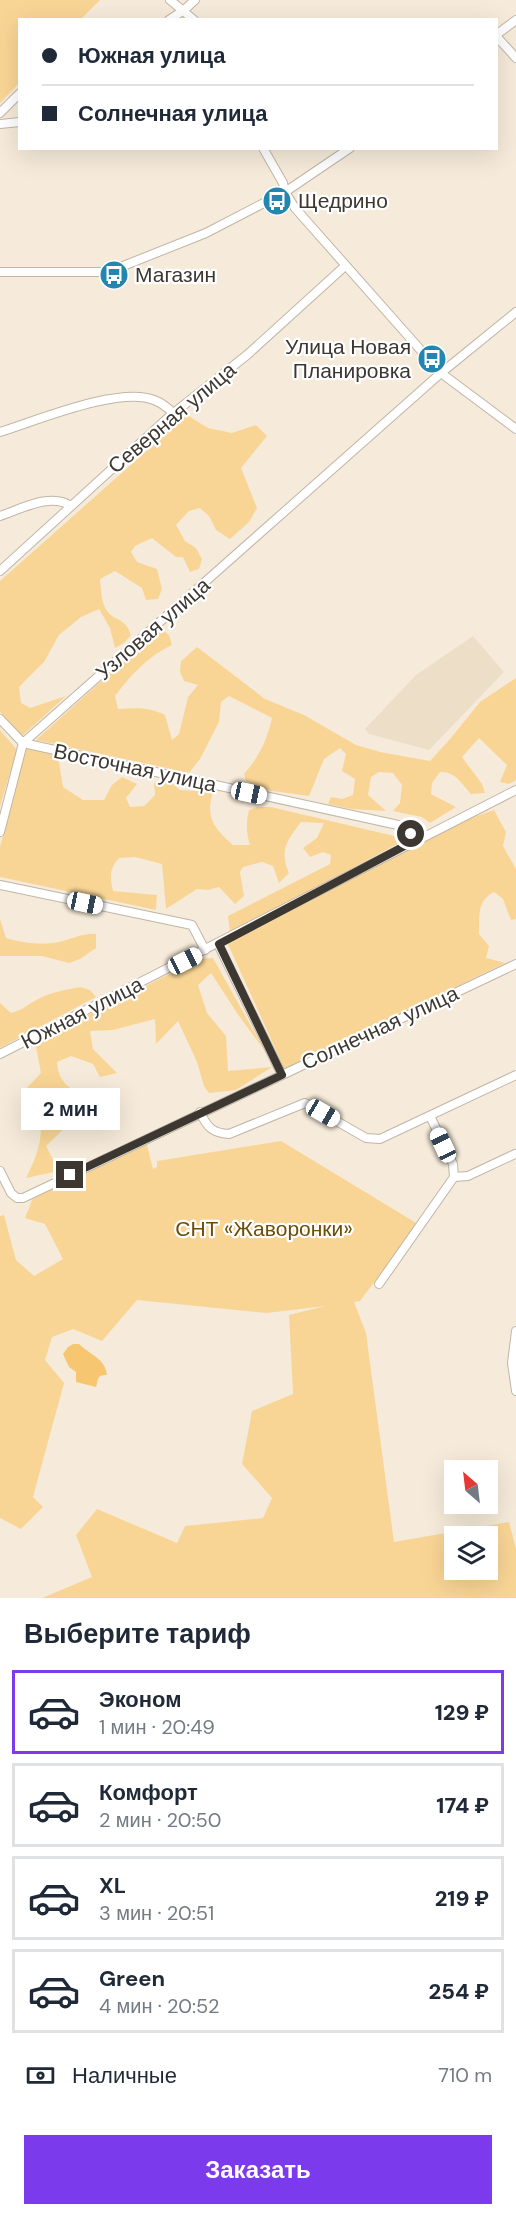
<!DOCTYPE html>
<html lang="ru">
<meta charset="utf-8">
<style>
:root{--surface:#fff;--page:#f6f6f7;--text:#1f2937;--muted:#747a83;--line:#e0e1e3;--accent:#7c3aed}
body{margin:0;font-family:"DM Sans",sans-serif;background:var(--page);color:var(--text);height:100vh;display:flex;flex-direction:column;font-size:22px;white-space:nowrap}
*{box-sizing:border-box;margin:0}
p{font-size:20px;color:var(--muted)}
.icon{flex:none;width:33px;height:33px;fill:none;stroke:currentColor;stroke-width:2;stroke-linecap:round;stroke-linejoin:round}
.map{position:relative;height:1598px;overflow:hidden}
.details{display:flex;flex-direction:column;background:var(--surface);flex:1}
.details>*{flex:none}
.guide{position:absolute;left:18px;top:18px;width:480px;height:132px;border-radius:0px;box-shadow:0 6px 24px #0002;display:grid;align-content:center;height:132px;padding:0 24px;background:var(--surface)}
.needle{width:39px;rotate:332deg}
.buttons{position:absolute;left:444px;top:1460px;display:grid;gap:12px}
.buttons a{display:grid;place-items:center;width:54px;height:54px;border-radius:0px;background:var(--surface);box-shadow:0 6px 24px #0002;font-size:30px}
.end{position:absolute;width:27px;height:27px;margin:-14px;border:8px solid #3c3831;background:#fff;box-shadow:0 0 0 3px #fff}
.from{border-radius:50%}
.bubble{position:absolute;height:42px;border-radius:0px;background:var(--surface);box-shadow:0 6px 24px #0002;font-size:20px;font-weight:800;line-height:42px;text-align:center}
.car{position:absolute;width:18px;height:36px;margin:-18px -9px;border-radius:8px;box-shadow:0 0 4px 2px #0007;background:linear-gradient(#fff 24%,#345 0 40%,#fff 0 76%,#345 0 86%,#fff 0)}
.guide b{display:flex;align-items:center;gap:21px;height:57px;font-size:22px}
.guide b+b{border-top:2px solid var(--line)}
.guide i{width:15px;height:15px;background:var(--text)}
ul{padding:0;list-style:none}
li{display:flex;align-items:center;gap:18px;height:84px;margin:0 12px 9px;padding:0 12px;border:3px solid var(--line);border-radius:0px}
li div{flex:1}
li b{display:block;font-size:22px}
li em{font-style:normal;font-weight:800}
li.on{border-color:var(--accent)}
li>.icon{width:54px;height:54px;stroke-width:1.5}
h2{padding:0 24px;font-size:27px;line-height:72px}
.pay{display:flex;align-items:center;gap:15px;height:66px;padding:0 24px;font-size:22px}
.pay p{margin-inline-start:auto}
.action{display:flex;gap:12px;margin-top:auto;padding:12px 24px}
.action a{flex:1;height:69px;border-radius:0px;background:var(--accent);color:#fff;font-size:24px;font-weight:800;line-height:69px;text-align:center}
.map>svg:first-child{display:block}
</style>
<div class="map">
<svg width="516" height="1598" viewBox="0 0 516 1598">
<rect width="100%" height="100%" fill="#f6ebda"/>
<path fill="#eddfc7" d="M473 636 504 672 429 750 369 734 365 729 416 675Z"/>
<g fill="#f9d595" fill-rule="evenodd">
<path d="M0 0H100L81 19 20 20 19 83 0 103Z"/>
<path d="M187 415 208 428 232 433 256 425 267 436 241 468 257 508 249 522 230 539 216 530 209 516 200 508 189 511 176 525 185 541 196 548 202 559 199 569 190 572 183 557H176L152 538 135 546 131 552 137 562 157 569 162 589 158 599 146 600 142 588 115 571 100 579C101 589 101 604 108 612 116 622 125 617 131 635L124 643 115 648 110 628 99 609 81 617 59 635 44 662 19 687 21 703 30 708 66 696 22 736 0 712V581Z"/>
<path d="M160 628 169 635 172 645C147 657 131 675 115 696L118 709C136 708 149 707 165 715L172 740 179 734 188 697 198 685 184 681 180 672 181 661 197 647 265 699 304 715 356 745 380 752 430 761 450 739 480 702 516 678V780L509 784 500 782 507 765 479 738 462 757 482 784 485 793 471 794C461 783 455 771 440 772L432 783 431 794 456 807 430 823 422 817 393 811 400 803 402 785 393 773 379 772 371 777 368 795 386 811 351 809 328 804 331 797 342 799 353 795 355 779 342 771 346 754 340 748 324 759 309 796 265 790 246 781 244 774C259 757 267 740 272 718L229 696 221 702 219 722 200 759 189 773 36 740Z"/>
<path d="M0 730 17 750 0 806Z"/>
<path d="M26 748 58 755 63 787 83 800H104L112 785 122 777 137 784 126 798 130 807 144 806 155 795 154 783 167 779 180 790 213 792C205 818 214 828 233 845H250C246 832 246 823 249 810L257 807H271L407 839 230 933 228 916 330 864 331 855 323 852 310 857 303 848 317 838 324 823 301 822C287 841 279 850 289 873L279 883 273 866 262 862 243 867 240 872 244 896 235 904 219 887 208 890 197 889 166 909 162 864 135 857 119 858C109 869 110 877 113 891L157 895 156 910 0 877V847Z"/>
<path d="M494 810 506 832 503 846 516 869V919L511 920 503 899 494 892C476 901 480 917 479 934L489 946 486 958 505 963 285 1070 228 944 460 822Z"/>
<path d="M0 919 6 938C23 943 45 946 63 941 75 938 84 933 96 934V948L80 959 69 963 42 956H0Z"/>
<path d="M213 958 265 1051 239 1016 211 973 198 985 207 1013 226 1036 228 1071 272 1067 236 1090 209 1093 204 1086 197 1062 178 1021 156 1044 155 1019 113 1030 90 1031 93 1049 117 1073 100 1077 93 1064 71 1056 57 1062C59 1086 72 1090 92 1098L96 1121 94 1128 72 1121 46 1146 59 1171 26 1178C35 1160 45 1137 39 1117 36 1109 26 1100 21 1094L41 1073 35 1042 199 959Z"/>
<path d="M80 987 90 990 96 997 0 1048V1003L11 1013C22 1010 23 1008 33 1002 46 993 65 990 80 987Z"/>
<path d="M146 1141 153 1169 157 1167V1161L281 1141 418 1224 360 1301 354 1302 366 1333 394 1542 509 1522 516 1549V1598H42L92 1577 76 1535 97 1509 177 1543 185 1526 263 1518 272 1498 242 1464 252 1411 293 1394 289 1315 325 1306 267 1313 137 1300 102 1341 73 1329 52 1337 45 1360 64 1383 33 1497 43 1507 21 1529 0 1518V1216L4 1215 16 1260 34 1276 63 1259 45 1224 25 1218 34 1195ZM454 1536H488V1569H454Z"/>
</g>
<path fill="#f6c770" d="M73 1344H79C90 1355 105 1358 107 1375 96 1375 99 1379 96 1387L76 1382V1372L69 1367 63 1354 68 1347Z"/>
<g fill="none" stroke-linecap="round" stroke-linejoin="round">
<g stroke="#c0b6a6" stroke-width="10">
<g id="minor">
<path d="M170 0 194 20"/>
<path d="M169 20 184 10 195 0"/>
<path d="M496 35 516 20"/>
<path d="M496 36 516 58"/>
<path d="M0 113 20 93"/>
<path d="M0 124 20 122"/>
<path d="M263 148 283 183 285 192 295 208 441 373 516 429"/>
<path d="M0 272H102L123 266 206 233 285 192 350 148"/>
<path d="M0 432C36 421 119 386 154 400 162 403 168 408 173 413"/>
<path d="M0 516C21 509 51 492 71 506"/>
<path d="M0 571 170 416 247 355 345 266"/>
<path d="M0 719 23 743 398 825 416 840"/>
<path d="M0 832 23 743 441 373 516 312"/>
<path d="M0 885 192 925 205 950"/>
<path d="M218 944 282 1075"/>
<path d="M0 1054 516 790"/>
<path d="M200 1112C207 1127 212 1133 229 1134L305 1103 366 1138 380 1139 516 1075"/>
<path d="M0 1171 11 1193 17 1198H23L516 964"/>
<path d="M454 1177 468 1176 515 1154"/>
<path d="M379 1284 454 1177 453 1164 430 1116"/>
<path d="M516 1331 512 1363 516 1391"/>
</g>
</g>
<use href="#minor" stroke="#fff" stroke-width="8"/>
</g>
<g fill="none" stroke-linecap="round" stroke-linejoin="round">
<path stroke="#3c3831" stroke-width="8" d="M70 1175 282 1075 219 944 416 840 411 834"/>
</g>
<defs>
<g id="bus-disc" transform="scale(1.5)"><circle r="9.5" fill="#2286b0" stroke="#fff"/><path d="M-5-6H5V4H4V6H2V4H-2V6H-4V4H-5ZM-3.5-4V0h7V-4ZM-3.5 1.2v1.5H-2V1.2ZM2 1.2v1.5H3.5V1.2Z" fill="#fff"/></g>
</defs>
<g fill-rule="evenodd">
<use href="#bus-disc" x="277" y="201"/>
<use href="#bus-disc" x="114" y="275"/>
<use href="#bus-disc" x="432" y="359"/>
</g>
<g text-anchor="middle" dominant-baseline="central" stroke-width="4.5" stroke-linejoin="round" paint-order="stroke">
<g font-size="21" fill="#3c3831" stroke="#fff" text-anchor="start">
<text x="298" y="201">Щедрино</text>
<text x="135" y="275">Магазин</text>
<text x="411" y="347" text-anchor="end">Улица Новая<tspan x="411" dy="24">Планировка</tspan></text>
</g>
<g font-size="21" fill="#3c3831" stroke="#fff">
<text transform="translate(172 418) rotate(-40)">Северная улица</text>
<text transform="translate(153 629) rotate(-41)">Узловая улица</text>
<text transform="translate(135 768) rotate(12)">Восточная улица</text>
<text transform="translate(82 1013) rotate(-27)">Южная улица</text>
<text transform="translate(380 1028) rotate(-25)">Солнечная улица</text>
</g>
<g font-size="21" fill="#6c4d06" stroke="#fff">
<text x="264" y="1229">СНТ «Жаворонки»</text>
</g>
</g>
</svg>
<div class="buttons">
<a><svg class="needle" viewBox="-14 -14 28 28"><path d="M0-13l5 13h-10z" fill="#e53935"/><path d="M0 13l5-13h-10z" fill="#747a83"/></svg></a>
<a><svg class="icon" aria-label="layers" viewBox="0 0 24 24"><path d="M12 4l9 5-9 5-9-5zM3 14l9 5 9-5"/></svg></a>
</div>
<i class="end from" style="left:411px;top:834px"></i>
<i class="end" style="left:70px;top:1175px"></i>
<div class="bubble" style="left:21px;top:1088px;width:99px">2 мин</div>
<i class="car" style="left:249px;top:793px;rotate:102deg"></i>
<i class="car" style="left:85px;top:903px;rotate:102deg"></i>
<i class="car" style="left:185px;top:961px;rotate:63deg"></i>
<i class="car" style="left:323px;top:1113px;rotate:120deg"></i>
<i class="car" style="left:443px;top:1145px;rotate:335deg"></i>
<div class="guide">
<b><i class="from"></i>Южная улица</b>
<b><i></i>Солнечная улица</b>
</div>
</div>
<section class="details">
<h2>Выберите тариф</h2>
<ul>
<li class="on"><svg class="icon" aria-label="car" viewBox="0 0 24 24"><path d="M5 17H2v-5l4-1 3-4h7l3 4 3 1v5h-3M9 17h6M6 11h13"/><circle cx="7" cy="17" r="2"/><circle cx="17" cy="17" r="2"/></svg><div><b>Эконом</b><p>1 мин · 20:49</p></div><em>129 ₽</em></li>
<li><svg class="icon" aria-label="car" viewBox="0 0 24 24"><path d="M5 17H2v-5l4-1 3-4h7l3 4 3 1v5h-3M9 17h6M6 11h13"/><circle cx="7" cy="17" r="2"/><circle cx="17" cy="17" r="2"/></svg><div><b>Комфорт</b><p>2 мин · 20:50</p></div><em>174 ₽</em></li>
<li><svg class="icon" aria-label="car" viewBox="0 0 24 24"><path d="M5 17H2v-5l4-1 3-4h7l3 4 3 1v5h-3M9 17h6M6 11h13"/><circle cx="7" cy="17" r="2"/><circle cx="17" cy="17" r="2"/></svg><div><b>XL</b><p>3 мин · 20:51</p></div><em>219 ₽</em></li>
<li><svg class="icon" aria-label="car" viewBox="0 0 24 24"><path d="M5 17H2v-5l4-1 3-4h7l3 4 3 1v5h-3M9 17h6M6 11h13"/><circle cx="7" cy="17" r="2"/><circle cx="17" cy="17" r="2"/></svg><div><b>Green</b><p>4 мин · 20:52</p></div><em>254 ₽</em></li>
</ul>
<div class="pay"><svg class="icon" aria-label="cash" viewBox="0 0 24 24"><path d="M3 7h18v10H3z"/><circle cx="12" cy="12" r="2"/></svg>Наличные<p>710 m</p></div>
<div class="action"><a>Заказать</a></div>
</section>
